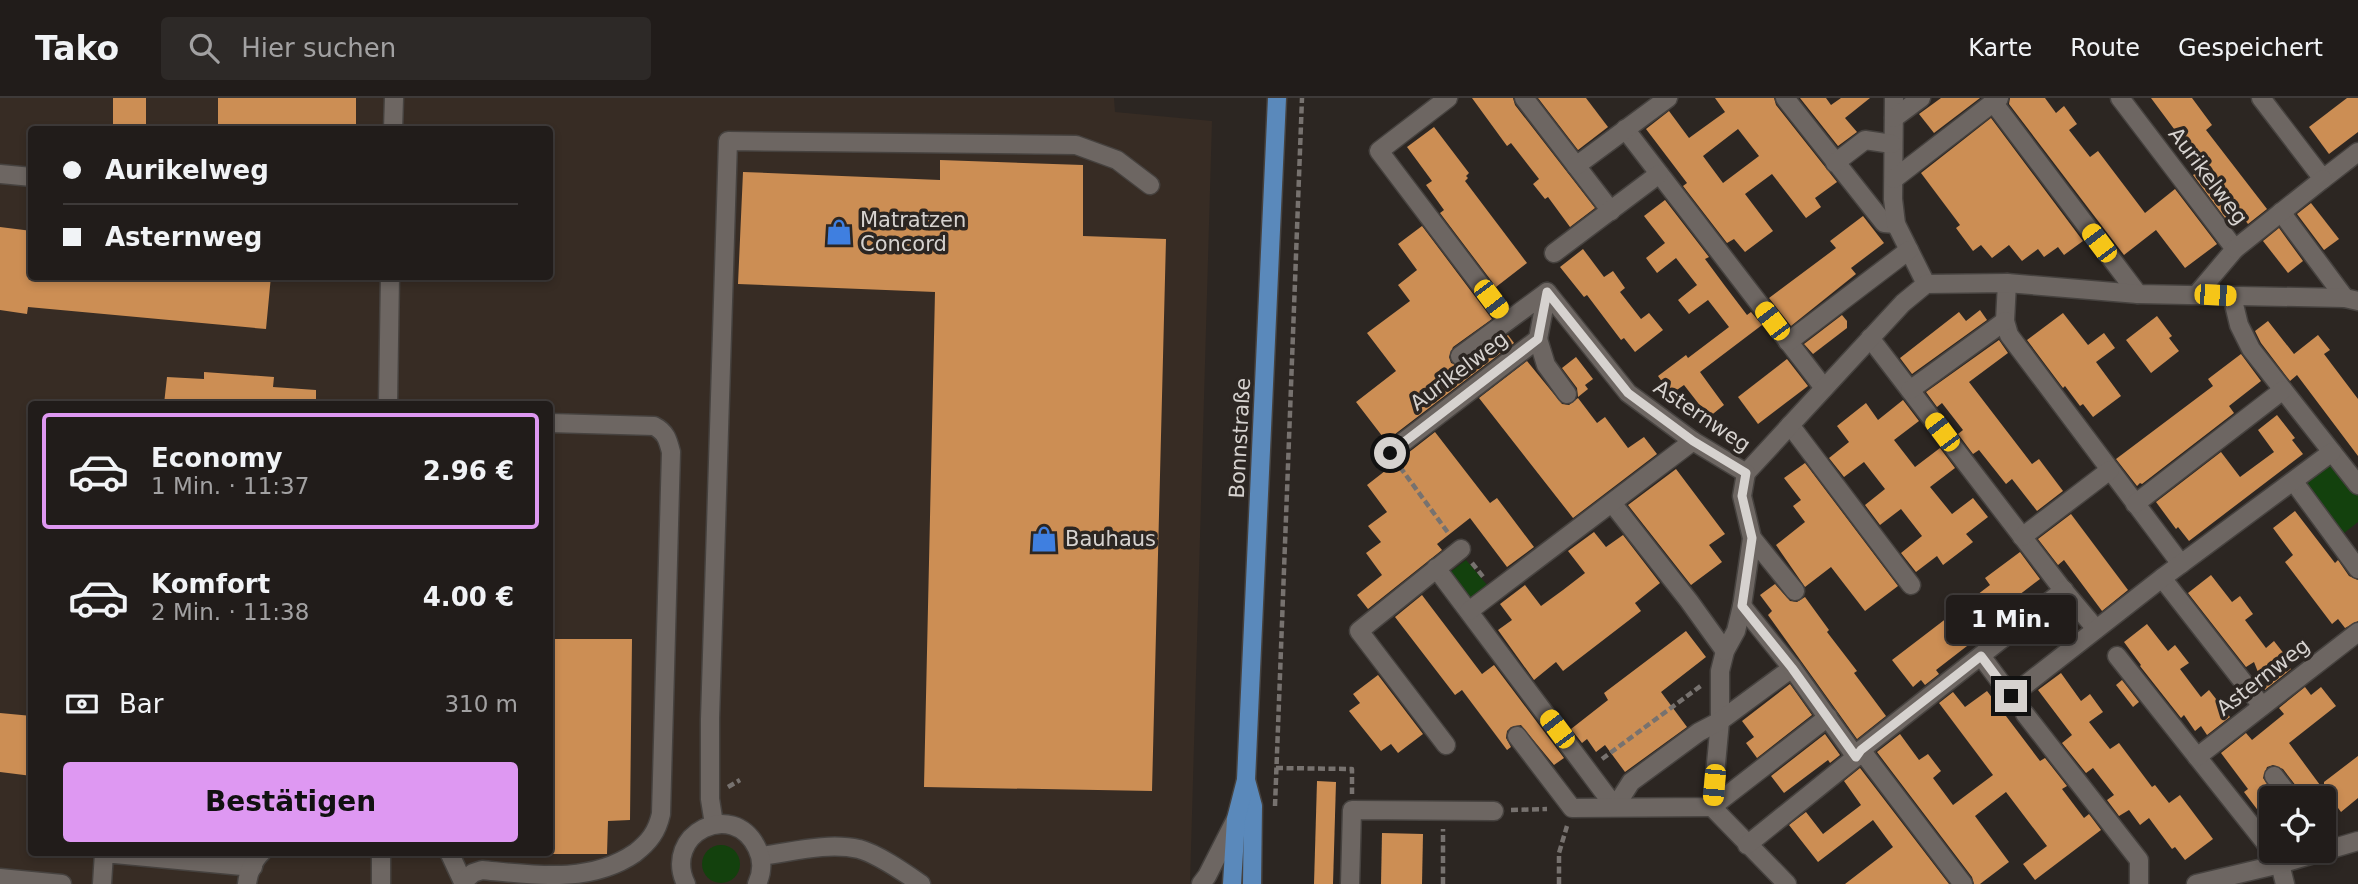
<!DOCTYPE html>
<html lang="de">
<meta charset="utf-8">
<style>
:root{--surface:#211c1a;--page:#2d2927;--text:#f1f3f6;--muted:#a2a1a2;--line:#3e3a39;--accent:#de98f2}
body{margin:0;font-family:"DejaVu Sans",sans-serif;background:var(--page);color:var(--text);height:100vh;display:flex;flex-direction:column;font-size:26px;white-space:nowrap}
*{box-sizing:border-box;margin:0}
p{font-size:23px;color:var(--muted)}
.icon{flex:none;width:38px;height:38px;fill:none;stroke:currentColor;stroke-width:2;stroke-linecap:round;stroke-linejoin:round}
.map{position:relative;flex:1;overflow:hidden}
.details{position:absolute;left:28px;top:303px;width:525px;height:455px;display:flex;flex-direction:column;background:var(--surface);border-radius:7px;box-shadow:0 4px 10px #0003,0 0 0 2px var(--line)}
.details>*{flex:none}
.guide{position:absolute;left:28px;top:28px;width:525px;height:154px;border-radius:7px;box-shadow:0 4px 10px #0003,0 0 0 2px var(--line);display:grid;align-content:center;height:154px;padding:0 35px;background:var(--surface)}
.tools{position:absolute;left:2259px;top:688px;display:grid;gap:14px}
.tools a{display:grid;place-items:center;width:77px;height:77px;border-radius:7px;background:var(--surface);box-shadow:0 4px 10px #0003,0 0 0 2px var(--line);font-size:35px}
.end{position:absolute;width:32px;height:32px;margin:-16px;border:9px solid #d6d2cf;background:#111;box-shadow:0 0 0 4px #111}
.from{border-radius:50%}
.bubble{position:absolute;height:49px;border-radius:7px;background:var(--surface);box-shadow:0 4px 10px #0003,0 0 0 2px var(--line);font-size:23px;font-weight:700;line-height:49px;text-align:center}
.car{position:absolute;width:21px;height:42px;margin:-21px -10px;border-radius:9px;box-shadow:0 0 5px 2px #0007;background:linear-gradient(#f5c518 24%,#345 0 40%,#f5c518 0 76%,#345 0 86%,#f5c518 0)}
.guide b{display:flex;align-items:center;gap:24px;height:66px;font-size:26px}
.guide b+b{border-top:2px solid var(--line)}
.guide i{width:18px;height:18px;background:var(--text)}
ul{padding:12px 0 0;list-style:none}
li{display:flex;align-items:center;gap:21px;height:116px;margin:0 14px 10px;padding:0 21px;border:4px solid transparent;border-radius:7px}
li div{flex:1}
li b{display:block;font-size:26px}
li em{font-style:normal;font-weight:700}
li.on{border-color:var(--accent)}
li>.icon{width:63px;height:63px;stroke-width:1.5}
.pay{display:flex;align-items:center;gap:18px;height:77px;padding:0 35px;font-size:26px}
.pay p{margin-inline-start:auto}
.action{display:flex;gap:14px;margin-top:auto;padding:14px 35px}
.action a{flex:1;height:80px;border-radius:7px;background:var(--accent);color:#111;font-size:28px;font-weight:700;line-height:80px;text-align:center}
header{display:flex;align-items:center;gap:42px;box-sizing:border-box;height:98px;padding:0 35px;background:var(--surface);border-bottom:2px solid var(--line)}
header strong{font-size:33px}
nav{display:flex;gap:38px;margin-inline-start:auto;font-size:24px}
.search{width:490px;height:63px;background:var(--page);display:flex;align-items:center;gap:18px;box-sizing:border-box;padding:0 24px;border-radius:7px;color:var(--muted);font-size:26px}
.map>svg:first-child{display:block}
</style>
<header>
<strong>Tako</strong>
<div class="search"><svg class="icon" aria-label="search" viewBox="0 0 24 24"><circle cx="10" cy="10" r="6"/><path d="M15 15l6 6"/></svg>Hier suchen</div>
<nav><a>Karte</a><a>Route</a><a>Gespeichert</a></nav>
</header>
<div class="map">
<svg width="2358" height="786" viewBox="0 0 2358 786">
<rect width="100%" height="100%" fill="#2c2622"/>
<path fill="#372c24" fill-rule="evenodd" d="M0 0H1114L1115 14 1212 23 1190 786H0ZM32 32H550V178H32ZM32 306H550V754H32Z"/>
<g fill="#13410d">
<path d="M2332 361 2358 395V424L2339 439 2299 386Z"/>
<path d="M1466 462 1493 494 1471 511 1445 478Z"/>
<circle cx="721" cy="766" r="19"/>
</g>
<g fill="#cc8e54" fill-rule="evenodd">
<rect x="113" y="0" width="33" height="32"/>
<rect x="218" y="0" width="138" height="32"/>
<path d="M1472 0H1513L1515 7 1595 110 1570 129 1548 99 1545 101 1533 86 1539 81 1511 45 1507 48Z"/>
<path d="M1538 0H1586L1608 29 1578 52Z"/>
<path d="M1715 0H1774L1776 7 1837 84 1815 100 1821 109 1806 120 1772 76 1745 96 1773 133 1745 154 1734 141 1727 145 1683 88 1687 85 1646 31 1669 13 1689 40 1725 14ZM1738 31 1759 58 1723 85 1703 58Z"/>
<path d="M1800 0H1826L1831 7 1841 0H1870L1845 20 1857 34 1838 48Z"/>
<path d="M1941 0H1980L1934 35 1919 16Z"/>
<path d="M2010 0H2045L2056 15 2064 8 2077 26 2069 32 2090 59 2098 53 2145 115 2175 91 2217 146 2185 170 2156 132 2124 157 2009 6Z"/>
<path d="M2151 0H2192L2212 27 2206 32 2267 111 2248 126 2237 112 2225 120 2193 77 2197 74 2180 52 2186 47Z"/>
<path d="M2347 0H2358V34L2329 56 2309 29Z"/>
<path d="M1991 20 2083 143 2064 157 2058 149 2044 159 2038 151 2022 163 2009 147 1992 160 1981 147 1973 153 1956 130 1960 127 1921 75Z"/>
<path d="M1434 29 1469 75 1466 78 1468 80 1465 83 1527 165 1496 189 1440 115 1444 112 1426 87 1432 83 1407 49Z"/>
<path d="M940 62 1083 67V138L1166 141 1152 693 924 689 935 194 738 186 743 74 940 82Z"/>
<path d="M1665 102 1709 159 1705 161 1725 188 1747 217 1751 214 1762 227 1700 274 1724 307 1709 319 1684 287 1671 296 1658 278 1686 257 1688 260 1729 229 1708 202 1689 216 1678 202 1697 187 1676 160 1657 175 1646 160 1665 145 1644 118Z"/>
<path d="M2311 105 2339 141 2324 152 2297 116Z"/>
<path d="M1863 118 1884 145 1851 170 1856 176 1791 228 1769 200 1836 150 1830 143Z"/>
<path d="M1422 128 1492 221 1453 249 1449 259 1451 265 1461 269 1466 267 1508 237 1514 245 1386 343 1356 304 1396 273 1367 235 1410 203 1398 187 1417 172 1398 146Z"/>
<path d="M0 129 32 133V178H271L266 231 28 209 27 216 0 212Z"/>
<path d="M2279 130 2303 163 2288 175 2263 143Z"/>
<path d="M1583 151 1604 179 1613 173 1625 190 1620 194 1641 221 1649 215 1663 232 1635 254 1624 240 1621 242 1587 197 1584 199 1560 169Z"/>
<path d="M1980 212 1987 222 1912 276 1900 260 1959 214 1966 223Z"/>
<path d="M2063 215 2088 247 2104 235 2115 250 2096 264 2121 298 2093 319 2083 306 2080 308 2065 288 2063 290 2027 242Z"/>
<path d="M1842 217 1847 223V230L1813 256 1804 246Z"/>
<path d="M2157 218 2172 238 2169 240 2179 253 2151 275 2126 242Z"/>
<path d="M2268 223 2294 256 2318 237 2330 252 2324 256 2358 301V358L2297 277 2290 283 2261 245 2255 233Z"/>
<path d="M1999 242 2008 255 1969 284 2032 366 2039 361 2063 393 2037 413 2012 381 2006 386 1979 352 1973 356 1958 336 1963 332 1942 305 1937 309 1926 294Z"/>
<path d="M2241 256 2261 283 2229 308 2234 315 2142 386 2140 385 2137 388 2116 361 2213 288 2208 281Z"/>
<path d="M1576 259 1593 281 1585 287 1588 291 1578 299 1577 290 1562 270Z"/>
<path d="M1787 261 1808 288 1758 326 1738 299Z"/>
<path d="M1527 263 1562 306 1569 307 1578 300 1597 325 1605 319 1628 350 1644 339 1657 356 1573 420 1479 300Z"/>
<path d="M204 274 274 279 273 289 316 292V306H164L167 279 204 281Z"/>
<path d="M1903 302 1919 323 1894 342 1915 369 1940 350 1955 370 1930 389 1952 416 1973 400 1988 419 1966 436 1973 444 1943 467 1937 458 1916 474 1901 455 1922 438 1901 411 1880 427 1865 407 1885 391 1864 364 1844 379 1829 360 1849 344 1837 328 1866 305 1878 322Z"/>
<path d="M2277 317 2295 340 2292 342 2303 356 2189 443 2178 429 2176 431 2156 404 2221 354 2240 379 2274 354 2258 332Z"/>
<path d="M1435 334 1490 405 1497 400 1534 449 1507 469 1470 420 1437 446 1442 452 1368 511 1357 497 1382 477 1366 455 1381 444 1368 428 1387 414 1367 387Z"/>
<path d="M1805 365 1898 488 1865 513 1831 469 1805 489 1776 447 1805 424 1793 408 1801 402 1784 380Z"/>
<path d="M1676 371 1725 436 1709 447 1722 464 1691 487 1628 407Z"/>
<path d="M2295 413 2335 465 2338 462 2349 478 2358 482V523L2345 530 2338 521 2332 526 2285 464 2293 457 2273 430Z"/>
<path d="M2071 416 2128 492 2102 513 2064 462 2058 467 2038 441Z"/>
<path d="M1594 434 1606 449 1623 437 1660 485 1635 505 1641 513 1563 573 1556 564 1534 582 1498 532 1512 522 1500 506 1525 487 1541 508 1563 492 1585 475 1568 453Z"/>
<path d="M2020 454 2040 481 2006 507 2011 514 1936 572 1939 576 1925 587 1921 582 1913 589 1892 562 1990 487 1985 480Z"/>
<path d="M2211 477 2232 504 2240 498 2253 516 2245 522 2266 550 2274 543 2288 561 2285 563 2291 571 2265 592 2254 564 2246 569 2188 495Z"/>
<path d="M1775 486 1790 503 1797 504 1805 499 1829 532 1827 534 1857 573 1854 575 1886 618 1857 641 1768 517 1772 513 1760 497Z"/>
<path d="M1422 497 1482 576 1494 567 1564 660 1554 667 1521 627 1511 629 1507 633 1506 640 1511 649 1507 652 1462 592 1455 597 1395 519Z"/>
<path d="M2147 526 2168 553 2175 547 2189 565 2180 571 2201 599 2209 592 2230 619 2207 637 2201 628 2195 633 2184 617 2181 620 2140 568 2141 567 2124 544Z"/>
<path d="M1686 533 1706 559 1661 594 1687 629 1625 674 1605 647 1596 654 1587 641 1582 645 1571 631 1608 602 1604 595Z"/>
<path d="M550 541H632L630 722 608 723 607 756H550Z"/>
<path d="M2061 575 2081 603 2090 596 2103 614 2089 624 2110 651 2119 645 2152 689 2155 687 2169 705 2180 697 2213 741 2185 762 2175 749 2172 751 2149 720 2140 727 2129 712 2119 718 2107 702 2114 697 2093 670 2086 675 2062 645 2072 637 2038 592Z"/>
<path d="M1378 577 1423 636 1398 655 1391 646 1381 653 1349 613 1360 605 1353 596Z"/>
<path d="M2122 582 2139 604 2133 609 2116 587Z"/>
<path d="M1790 586 1812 617 1757 660 1746 645 1754 639 1742 623Z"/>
<path d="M2305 589 2311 597 2321 589 2336 608 2289 645 2320 687 2302 700 2300 693 2283 671 2273 667 2267 669 2263 680 2277 700H2272V731L2244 694 2248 691 2221 655 2246 635 2252 642 2284 616 2279 610Z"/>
<path d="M1987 593 2040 663 2045 660 2067 688 2062 691 2084 720 2089 716 2101 732 2035 782 2023 766 2047 748 2006 694 1975 718 2009 764 1980 786H1974L1972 779 1877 654 1900 636 1919 662 1928 656 1941 673 1933 680 1953 707 1993 677 1939 605 1953 594 1965 609Z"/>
<path d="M0 615 32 618V678L0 674Z"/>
<path d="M1825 636 1840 657 1830 665 1828 662 1784 695 1771 678Z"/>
<path d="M2358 658V700L2341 714 2333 703 2324 710V684Z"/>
<path d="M1860 670 1949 786H1845L1893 749 1873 722 1818 764 1789 727 1806 714 1823 736 1861 707 1844 683Z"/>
<path d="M1317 683 1336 684 1333 786H1314Z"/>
<path d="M1382 735 1423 736 1422 786H1381Z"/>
</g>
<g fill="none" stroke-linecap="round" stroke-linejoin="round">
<g stroke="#46423f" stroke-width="21">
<g id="minor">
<path d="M1448 0 1379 53 1507 222"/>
<path d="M1524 0 1611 113"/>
<path d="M1785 0 1884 125 1896 126"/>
<path d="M1894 0 1893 101 1896 126 1926 186"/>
<path d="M2120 0 2235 151 2197 196"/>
<path d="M2261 0 2323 81 2358 54"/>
<path d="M1993 4 2138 196"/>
<path d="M1894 20 1921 0"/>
<path d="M1625 31 1824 290"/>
<path d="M393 32 394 0"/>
<path d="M1835 65 1865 42 1892 46"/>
<path d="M1576 68 1668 0"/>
<path d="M0 76 32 79"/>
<path d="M1894 81 1999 0"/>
<path d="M2281 114 2345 200"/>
<path d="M2235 151 2323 81"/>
<path d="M1554 155 1659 76"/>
<path d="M2007 185 2005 223 2009 237 2181 466"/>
<path d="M1547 194 1628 295 1693 343 1746 375"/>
<path d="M2232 198 2239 227 2251 251 2358 387"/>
<path d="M1870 240 2060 488 2096 531"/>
<path d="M1538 241 1546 267 1567 296"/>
<path d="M1788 244 1909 152"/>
<path d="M1910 292 2005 223"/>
<path d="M388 306 390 178"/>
<path d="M1790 327 1911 487"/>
<path d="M1389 355 1538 241 1547 194 1460 258"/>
<path d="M1746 375 1903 205 1926 186 2007 185 2138 196 2345 200 2358 203"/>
<path d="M1746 375 1742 398 1752 440 1742 508 1736 533 1725 553 1720 573V623L1712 709 1787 786"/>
<path d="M2294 384 2358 471"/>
<path d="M1612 405 1689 503 1725 553"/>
<path d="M2135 406 2283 292"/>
<path d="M2022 439 2110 372"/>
<path d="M1752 440 1795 493"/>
<path d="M1436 470 1615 709 1631 684 1699 634 1720 623 1792 570"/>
<path d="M2162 480 2262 608"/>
<path d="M1742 508 1792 570 1856 659"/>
<path d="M1469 513 1693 343"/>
<path d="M1981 558 2011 598 2162 480 2332 354"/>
<path d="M2117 558 2271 752 2280 766 2285 786"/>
<path d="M2025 616 2139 762V786"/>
<path d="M1517 638 1572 710 1712 709 1828 619"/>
<path d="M1446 647 1359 533 1461 451"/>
<path d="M1861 652 1963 786"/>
<path d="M2197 659 2358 534"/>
<path d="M2274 678 2291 700"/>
<path d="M714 726 710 701V621L728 43 1076 47 1117 62 1150 87"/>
<path d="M1747 747 1856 659 1861 652 2064 492"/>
<path d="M449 754 463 784"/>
<path d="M761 758C792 754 827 744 859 751 878 756 905 775 921 786"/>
<path d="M0 780 62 786"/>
<path d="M102 786 104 755 253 769"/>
<path d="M247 786C248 775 254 761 262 754"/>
<path d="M381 786V754"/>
<path d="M463 786V784L473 775 482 772C534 777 590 786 635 755 649 744 657 734 661 716L671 354C668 342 666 334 654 328L550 325"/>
<path d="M686 786C662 736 733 700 757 750 763 762 763 773 757 786"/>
<path d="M1201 786 1207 778 1236 721"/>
<path d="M1350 786 1352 712 1494 713"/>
<path d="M2196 786 2280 766 2358 743"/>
</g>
</g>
<g stroke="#46423f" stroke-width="21">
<g id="major">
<path d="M1246 682 1253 708 1252 786"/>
<path d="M1232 786 1236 721 1246 682 1277 0"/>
</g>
</g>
<g stroke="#77726f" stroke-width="4.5" stroke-dasharray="7 3.5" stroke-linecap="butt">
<path d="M1400 369 1449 436"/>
<path d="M1472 465 1484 480"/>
<path d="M1602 661 1702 587"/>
<path d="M1276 670 1352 671V696"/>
<path d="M728 689 740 682"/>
<path d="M1275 708 1302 0"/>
<path d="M1511 712 1547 711"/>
<path d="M1443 786V731"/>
<path d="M1559 786V755L1567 728"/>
</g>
<use href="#minor" stroke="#6d6662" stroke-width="18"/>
<use href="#major" stroke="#5a89bb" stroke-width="18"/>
</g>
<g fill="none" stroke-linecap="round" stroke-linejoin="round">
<path stroke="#d6d2cf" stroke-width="9" d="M1390 355 1538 241 1547 194 1628 295 1693 343 1746 375 1742 398 1752 440 1742 508 1792 570 1856 659 1861 652 1981 558 2011 598"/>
</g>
<defs>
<g id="shop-bare" transform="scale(2.1)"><path d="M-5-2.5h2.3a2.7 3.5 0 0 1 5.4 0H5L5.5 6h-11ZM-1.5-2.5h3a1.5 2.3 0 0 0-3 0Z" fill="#3f7fe0" stroke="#2c2622" stroke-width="2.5" paint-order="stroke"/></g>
</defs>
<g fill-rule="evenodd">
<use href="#shop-bare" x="839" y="134"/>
<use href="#shop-bare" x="1044" y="441"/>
</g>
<g text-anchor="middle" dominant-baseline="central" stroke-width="7" stroke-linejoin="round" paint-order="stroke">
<g font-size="21" fill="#d6d2cf" stroke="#2c2622">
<text transform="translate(2208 78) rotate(53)">Aurikelweg</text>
<text transform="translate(1459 273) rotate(-37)">Aurikelweg</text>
<text transform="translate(1702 318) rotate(34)">Asternweg</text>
<text transform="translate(1240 340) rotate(-87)">Bonnstraße</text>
<text transform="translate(2263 579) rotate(-38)">Asternweg</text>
</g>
<g font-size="21" fill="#d6d2cf" stroke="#2c2622" text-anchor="start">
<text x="860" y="122">Matratzen<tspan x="860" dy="24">Concord</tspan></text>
<text x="1065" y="441">Bauhaus</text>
</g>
</g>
</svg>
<div class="tools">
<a><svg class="icon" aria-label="locate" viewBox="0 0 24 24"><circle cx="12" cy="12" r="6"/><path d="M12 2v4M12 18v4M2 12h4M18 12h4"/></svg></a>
</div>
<i class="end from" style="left:1390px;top:355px"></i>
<i class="end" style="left:2011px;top:598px"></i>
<div class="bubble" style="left:1946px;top:497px;width:130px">1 Min.</div>
<i class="car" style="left:2099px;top:145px;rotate:323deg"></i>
<i class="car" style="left:2215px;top:197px;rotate:93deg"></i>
<i class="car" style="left:1491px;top:201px;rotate:143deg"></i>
<i class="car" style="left:1772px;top:223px;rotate:323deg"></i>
<i class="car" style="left:1942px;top:334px;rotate:323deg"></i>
<i class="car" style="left:1557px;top:631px;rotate:323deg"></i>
<i class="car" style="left:1714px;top:687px;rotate:185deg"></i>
<div class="guide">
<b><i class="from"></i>Aurikelweg</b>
<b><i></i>Asternweg</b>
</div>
<section class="details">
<ul>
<li class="on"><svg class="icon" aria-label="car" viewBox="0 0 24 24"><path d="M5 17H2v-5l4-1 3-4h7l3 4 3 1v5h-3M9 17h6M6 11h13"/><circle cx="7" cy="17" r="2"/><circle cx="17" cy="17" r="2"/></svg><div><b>Economy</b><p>1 Min. · 11:37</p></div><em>2.96 €</em></li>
<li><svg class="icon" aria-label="car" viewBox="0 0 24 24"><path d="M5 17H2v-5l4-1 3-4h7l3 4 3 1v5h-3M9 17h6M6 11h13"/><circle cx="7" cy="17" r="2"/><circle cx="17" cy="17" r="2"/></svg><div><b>Komfort</b><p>2 Min. · 11:38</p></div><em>4.00 €</em></li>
</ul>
<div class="pay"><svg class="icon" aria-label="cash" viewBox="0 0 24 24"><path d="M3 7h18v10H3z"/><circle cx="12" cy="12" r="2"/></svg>Bar<p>310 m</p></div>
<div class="action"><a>Bestätigen</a></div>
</section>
</div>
